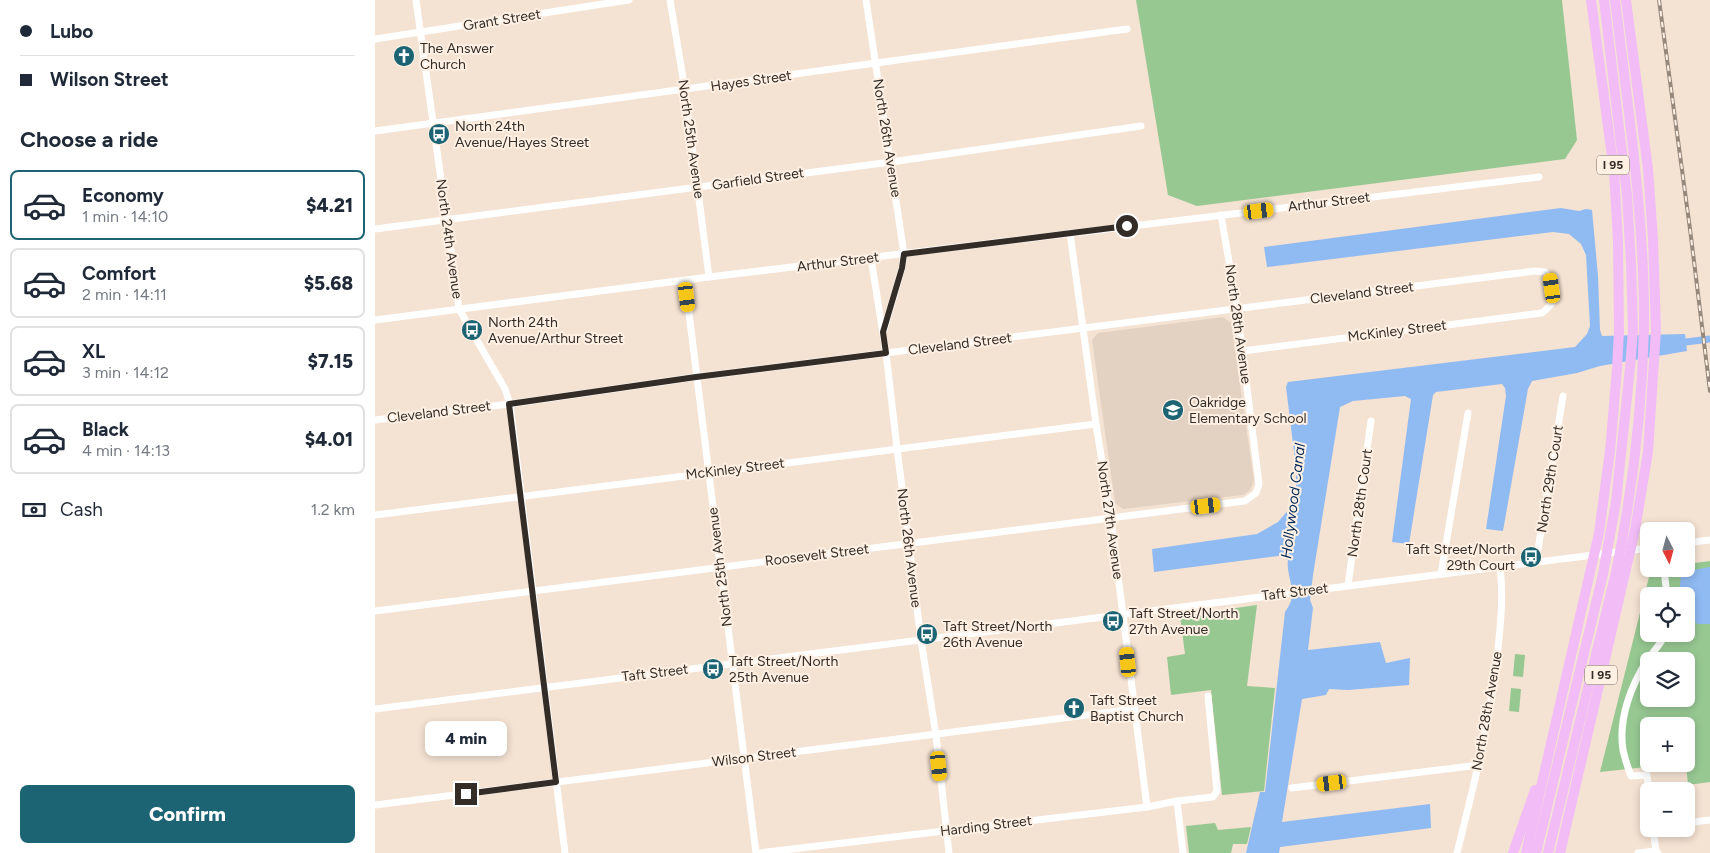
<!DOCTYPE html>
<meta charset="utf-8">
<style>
:root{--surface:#fff;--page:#f2f2f3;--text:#1f2937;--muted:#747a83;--line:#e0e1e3;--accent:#1c6473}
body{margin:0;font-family:Figtree,sans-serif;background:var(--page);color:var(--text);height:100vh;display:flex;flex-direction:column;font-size:19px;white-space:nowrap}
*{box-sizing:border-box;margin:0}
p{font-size:16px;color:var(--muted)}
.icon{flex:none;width:28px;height:28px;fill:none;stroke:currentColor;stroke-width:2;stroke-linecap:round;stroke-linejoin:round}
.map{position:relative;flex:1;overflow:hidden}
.drawer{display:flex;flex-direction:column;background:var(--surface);width:375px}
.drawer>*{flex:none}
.hud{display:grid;align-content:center;height:110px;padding:0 20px;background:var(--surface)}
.needle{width:32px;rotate:174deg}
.buttons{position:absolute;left:1265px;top:522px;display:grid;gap:10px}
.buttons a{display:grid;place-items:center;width:55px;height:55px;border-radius:8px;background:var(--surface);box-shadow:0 2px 8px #0003;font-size:25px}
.end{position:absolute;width:22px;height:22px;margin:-11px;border:6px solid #342d27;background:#fff;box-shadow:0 0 0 2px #fff}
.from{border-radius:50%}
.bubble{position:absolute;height:35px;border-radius:8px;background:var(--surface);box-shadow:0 2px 8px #0003;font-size:16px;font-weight:800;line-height:35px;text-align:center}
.car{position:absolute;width:15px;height:30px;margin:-15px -8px;border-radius:6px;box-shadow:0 0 4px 1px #0007;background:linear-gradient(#f5c518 24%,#345 0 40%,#f5c518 0 76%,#345 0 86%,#f5c518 0)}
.hud b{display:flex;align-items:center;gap:18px;height:48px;font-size:19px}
.hud b+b{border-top:1px solid var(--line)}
.hud i{width:12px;height:12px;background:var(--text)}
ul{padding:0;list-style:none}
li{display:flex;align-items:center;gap:15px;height:70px;margin:0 10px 8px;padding:0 10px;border:2px solid var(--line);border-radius:8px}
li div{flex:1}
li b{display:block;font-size:19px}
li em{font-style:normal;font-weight:800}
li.on{border-color:var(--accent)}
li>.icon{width:45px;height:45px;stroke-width:1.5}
h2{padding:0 20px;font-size:22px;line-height:60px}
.pay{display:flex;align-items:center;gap:12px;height:55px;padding:0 20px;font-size:19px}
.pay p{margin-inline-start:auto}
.cta{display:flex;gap:10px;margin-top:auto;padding:10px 20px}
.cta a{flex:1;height:58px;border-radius:8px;background:var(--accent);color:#fff;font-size:20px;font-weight:800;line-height:58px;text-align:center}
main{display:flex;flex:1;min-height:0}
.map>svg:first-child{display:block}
</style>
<main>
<section class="drawer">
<div class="hud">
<b><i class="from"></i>Lubo</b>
<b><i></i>Wilson Street</b>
</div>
<h2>Choose a ride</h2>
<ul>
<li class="on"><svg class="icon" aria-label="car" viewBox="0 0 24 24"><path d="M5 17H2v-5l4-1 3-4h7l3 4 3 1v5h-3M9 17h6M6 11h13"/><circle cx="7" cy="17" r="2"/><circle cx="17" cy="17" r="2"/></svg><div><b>Economy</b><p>1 min · 14:10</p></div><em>$4.21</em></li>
<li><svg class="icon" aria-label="car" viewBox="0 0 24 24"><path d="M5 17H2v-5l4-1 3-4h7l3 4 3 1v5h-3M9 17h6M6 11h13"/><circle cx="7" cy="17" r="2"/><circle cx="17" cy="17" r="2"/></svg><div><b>Comfort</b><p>2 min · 14:11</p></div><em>$5.68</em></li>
<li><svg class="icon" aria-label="car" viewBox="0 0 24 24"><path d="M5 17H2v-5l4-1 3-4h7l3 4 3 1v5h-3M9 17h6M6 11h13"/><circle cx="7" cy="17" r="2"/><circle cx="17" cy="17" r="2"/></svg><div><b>XL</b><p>3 min · 14:12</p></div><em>$7.15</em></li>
<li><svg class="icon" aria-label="car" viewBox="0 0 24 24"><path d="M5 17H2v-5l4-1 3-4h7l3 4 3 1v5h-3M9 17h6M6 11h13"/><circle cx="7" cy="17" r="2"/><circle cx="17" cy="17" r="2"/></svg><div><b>Black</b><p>4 min · 14:13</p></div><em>$4.01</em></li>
</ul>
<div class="pay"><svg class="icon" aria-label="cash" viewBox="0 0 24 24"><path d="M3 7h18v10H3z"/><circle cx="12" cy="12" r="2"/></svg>Cash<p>1.2 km</p></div>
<div class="cta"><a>Confirm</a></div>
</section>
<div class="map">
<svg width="1335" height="853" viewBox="0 0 1335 853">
<rect width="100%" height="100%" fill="#f4e2d2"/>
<path fill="#e3d1c2" d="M848 317 856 323 879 480 877 486 874 491 868 495 748 509 740 503 717 340 723 333Z"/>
<g fill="#97c892" fill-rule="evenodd">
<path d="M761 0H1187L1202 140 1190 159 822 206 793 195Z"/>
<path d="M1335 561V782L1313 785 1311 764V726H1274V764H1299L1225 772 1276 569H1311V564ZM1274 596H1311V634H1274ZM1274 661H1311V699H1274Z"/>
<path d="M882 605 872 686 900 688 889 791 847 795 836 690 796 695 792 657 810 654 805 616Z"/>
<path d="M1140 654 1150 655 1148 677 1138 676Z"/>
<path d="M1136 688 1146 689 1144 712 1134 711Z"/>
<path d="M840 823 843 830 876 827 872 844H858L856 853H814L811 826Z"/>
</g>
<g fill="#90baf2">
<path d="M1186 208 1204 211 1211 209 1217 210 1223 276 1225 330 1227 336 1310 334 1312 351 1225 366 1202 373 1157 381 1153 389 1128 531 1111 529 1131 396 1130 388 1127 384 1061 392 1058 395 1034 544 1017 542 1036 399 1030 396 978 401 965 407 938 575 935 600 938 608 933 650 1005 642 1011 663 1035 658 1034 685 973 690 954 689 951 695 927 699 907 822 1055 804 1056 828 905 847 904 853H871L885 792H890L910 612C912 609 915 604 916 601 920 588 911 573 913 560L903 556 779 572 777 549 882 534 903 522 916 507 921 492V468L911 387 913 382 1200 347 1212 334 1215 326 1211 255 1206 244 1194 234 1178 232 892 267 889 247Z"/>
<path d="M1335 567V624H1322C1317 619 1318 612 1311 608V596H1304L1306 575 1307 572Z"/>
</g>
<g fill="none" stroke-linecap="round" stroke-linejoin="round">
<path stroke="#90baf2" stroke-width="7" d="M1303 343 1335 339"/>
<g stroke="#fff" stroke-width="7">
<path d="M41 0 84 309 130 389 135 404 190 853"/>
<path d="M295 0 310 90 334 277"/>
<path d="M491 0 529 254 527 268 509 330"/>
<path d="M0 39 254 0"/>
<path d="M0 131 752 29"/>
<path d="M0 229 516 162 766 126"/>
<path d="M695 233 721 424 736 519 772 807"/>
<path d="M496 258 511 353 522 448 546 640 561 735 574 853"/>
<path d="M310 281 381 853"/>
<path d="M0 320 334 277 1164 177"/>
<path d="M0 420 135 404 321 377 1160 271 1170 272C1176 278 1181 296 1176 304 1174 308 1170 310 1167 313L867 351"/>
<path d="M0 515 721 424"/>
<path d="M1311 543 1335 540"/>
<path d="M1161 562 1188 396"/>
<path d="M1289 569 1292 596"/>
<path d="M1066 574 1093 413"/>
<path d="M973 585 996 421"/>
<path d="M0 611 870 501 881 493 884 484 862 308 846 215"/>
<path d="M0 709C424 654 849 601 1274 548"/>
<path d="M917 788 1104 765"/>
<path d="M1274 792 1272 775 1256 776C1253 768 1250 759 1248 750 1243 719 1256 685 1273 659 1279 651 1286 643 1291 634"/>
<path d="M802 801 808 853"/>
<path d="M0 805 759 709"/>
<path d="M1311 823 1335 820"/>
<path d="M1278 829 1281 851 1283 853"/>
<path d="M384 853 772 807 802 801 838 797 842 791 833 696"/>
<path d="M1082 853C1098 789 1114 725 1122 659 1125 628 1129 598 1125 567"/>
<path d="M1263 853 1281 851"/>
</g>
<g stroke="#f2bdf6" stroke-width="10">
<path d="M1138 853 1160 790"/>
<path d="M1151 853 1224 533 1235 451 1242 369 1244 331 1243 241 1239 171 1216 0"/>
<path d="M1161 853 1228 574 1241 502 1255 368 1258 330 1256 263 1252 195 1229 0"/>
<path d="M1173 853 1241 572C1257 494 1267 408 1269 328 1270 218 1253 109 1240 0"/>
<path d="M1185 853 1260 530 1273 452 1281 330 1278 239 1273 169 1251 0"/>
</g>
<g stroke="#95887d" stroke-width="4">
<path id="rail" d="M1284 0 1315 229 1335 391"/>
</g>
<use href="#rail" stroke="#fef0e3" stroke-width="2" stroke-dasharray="5.5" stroke-linecap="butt"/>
</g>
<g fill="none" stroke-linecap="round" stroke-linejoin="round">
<path stroke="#342d27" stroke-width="6" d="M91 794 181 782 134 404 321 377 511 353 508 332 527 268 529 254 752 226"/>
</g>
<defs>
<g id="church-disc" transform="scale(1.125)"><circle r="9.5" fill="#1c6473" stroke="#fef0e3"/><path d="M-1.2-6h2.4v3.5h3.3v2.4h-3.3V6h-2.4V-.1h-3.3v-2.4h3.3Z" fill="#fff"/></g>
<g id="bus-disc" transform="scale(1.125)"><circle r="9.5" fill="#1c6473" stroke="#fef0e3"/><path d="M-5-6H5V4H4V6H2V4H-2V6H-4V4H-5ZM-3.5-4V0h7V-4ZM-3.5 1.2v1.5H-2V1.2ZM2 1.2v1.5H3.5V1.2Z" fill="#fff"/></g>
<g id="school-disc" transform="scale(1.125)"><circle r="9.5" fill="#1c6473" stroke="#fef0e3"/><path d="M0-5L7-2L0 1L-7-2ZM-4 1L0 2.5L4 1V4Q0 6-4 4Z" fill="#fff"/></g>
</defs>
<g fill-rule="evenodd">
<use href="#church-disc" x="29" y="56"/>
<use href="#bus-disc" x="64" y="134"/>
<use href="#bus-disc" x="97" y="330"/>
<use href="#school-disc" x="798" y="410"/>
<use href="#bus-disc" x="1156" y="557"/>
<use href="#bus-disc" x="738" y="621"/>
<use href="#bus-disc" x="552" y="634"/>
<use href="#bus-disc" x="338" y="669"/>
<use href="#church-disc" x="699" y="708"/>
</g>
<g text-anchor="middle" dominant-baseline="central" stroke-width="4" stroke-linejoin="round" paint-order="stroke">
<g fill="#fef0e3" stroke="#71685f" stroke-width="1">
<rect x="1222" y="155.5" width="32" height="19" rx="4"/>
<rect x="1210" y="665.5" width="32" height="19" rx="4"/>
</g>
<g font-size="12" font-weight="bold" fill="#342d27">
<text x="1238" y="165">I 95</text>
<text x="1226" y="675">I 95</text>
</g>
<g font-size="14" fill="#342d27" stroke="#fef0e3">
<text transform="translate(127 20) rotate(-9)">Grant Street</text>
<text transform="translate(376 81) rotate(-8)">Hayes Street</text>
<text transform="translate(512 138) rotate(81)">North 26th Avenue</text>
<text transform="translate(316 139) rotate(82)">North 25th Avenue</text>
<text transform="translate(383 179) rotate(-8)">Garfield Street</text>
<text transform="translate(954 202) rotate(-7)">Arthur Street</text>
<text transform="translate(74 239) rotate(82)">North 24th Avenue</text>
<text transform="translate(463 262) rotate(-7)">Arthur Street</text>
<text transform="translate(987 293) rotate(-7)">Cleveland Street</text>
<text transform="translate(863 324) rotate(82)">North 28th Avenue</text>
<text transform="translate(1022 331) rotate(-7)">McKinley Street</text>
<text transform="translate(585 344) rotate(-7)">Cleveland Street</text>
<text transform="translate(64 412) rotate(-7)">Cleveland Street</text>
<text transform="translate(360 469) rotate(-7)">McKinley Street</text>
<text transform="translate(1175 479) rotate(-81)">North 29th Court</text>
<text transform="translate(985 503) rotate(-82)">North 28th Court</text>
<text transform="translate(735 520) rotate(82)">North 27th Avenue</text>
<text transform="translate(534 548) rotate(83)">North 26th Avenue</text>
<text transform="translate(442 555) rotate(-7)">Roosevelt Street</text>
<text transform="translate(345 567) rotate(-97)">North 25th Avenue</text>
<text transform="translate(920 592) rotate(-7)">Taft Street</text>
<text transform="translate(280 673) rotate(-7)">Taft Street</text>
<text transform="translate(1112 711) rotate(-80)">North 28th Avenue</text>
<text transform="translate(379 757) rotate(-7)">Wilson Street</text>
<text transform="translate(611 826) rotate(-7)">Harding Street</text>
</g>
<g font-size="14" fill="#342d27" stroke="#fef0e3" text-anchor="start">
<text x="45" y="48">The Answer<tspan x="45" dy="16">Church</tspan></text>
<text x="80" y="126">North 24th<tspan x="80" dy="16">Avenue/Hayes Street</tspan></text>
<text x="113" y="322">North 24th<tspan x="113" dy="16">Avenue/Arthur Street</tspan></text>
<text x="814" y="402">Oakridge<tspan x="814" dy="16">Elementary School</tspan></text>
<text x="1140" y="549" text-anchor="end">Taft Street/North<tspan x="1140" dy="16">29th Court</tspan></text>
<text x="754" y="613">Taft Street/North<tspan x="754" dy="16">27th Avenue</tspan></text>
<text x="568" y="626">Taft Street/North<tspan x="568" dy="16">26th Avenue</tspan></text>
<text x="354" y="661">Taft Street/North<tspan x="354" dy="16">25th Avenue</tspan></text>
<text x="715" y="700">Taft Street<tspan x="715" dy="16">Baptist Church</tspan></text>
</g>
<g font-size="15" font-style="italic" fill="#00295a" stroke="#fef0e3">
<text transform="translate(918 501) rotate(-83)">Hollywood Canal</text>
</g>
</g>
</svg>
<div class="buttons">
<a><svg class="needle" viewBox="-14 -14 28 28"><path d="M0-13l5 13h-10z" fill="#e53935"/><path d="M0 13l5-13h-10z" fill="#747a83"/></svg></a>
<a><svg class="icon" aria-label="locate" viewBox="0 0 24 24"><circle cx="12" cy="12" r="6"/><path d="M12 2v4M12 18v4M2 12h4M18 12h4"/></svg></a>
<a><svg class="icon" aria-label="layers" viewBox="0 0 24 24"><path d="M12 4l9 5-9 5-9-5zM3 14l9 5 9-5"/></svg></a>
<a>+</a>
<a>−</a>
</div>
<i class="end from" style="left:752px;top:226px"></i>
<i class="end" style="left:91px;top:794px"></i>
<div class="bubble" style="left:50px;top:721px;width:82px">4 min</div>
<i class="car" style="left:884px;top:211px;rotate:83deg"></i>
<i class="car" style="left:1177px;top:288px;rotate:352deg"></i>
<i class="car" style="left:312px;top:297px;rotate:173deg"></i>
<i class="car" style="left:831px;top:506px;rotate:83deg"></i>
<i class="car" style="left:753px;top:662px;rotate:354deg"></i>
<i class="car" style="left:564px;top:766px;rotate:174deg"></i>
<i class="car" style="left:957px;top:783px;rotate:263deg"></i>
</div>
</main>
